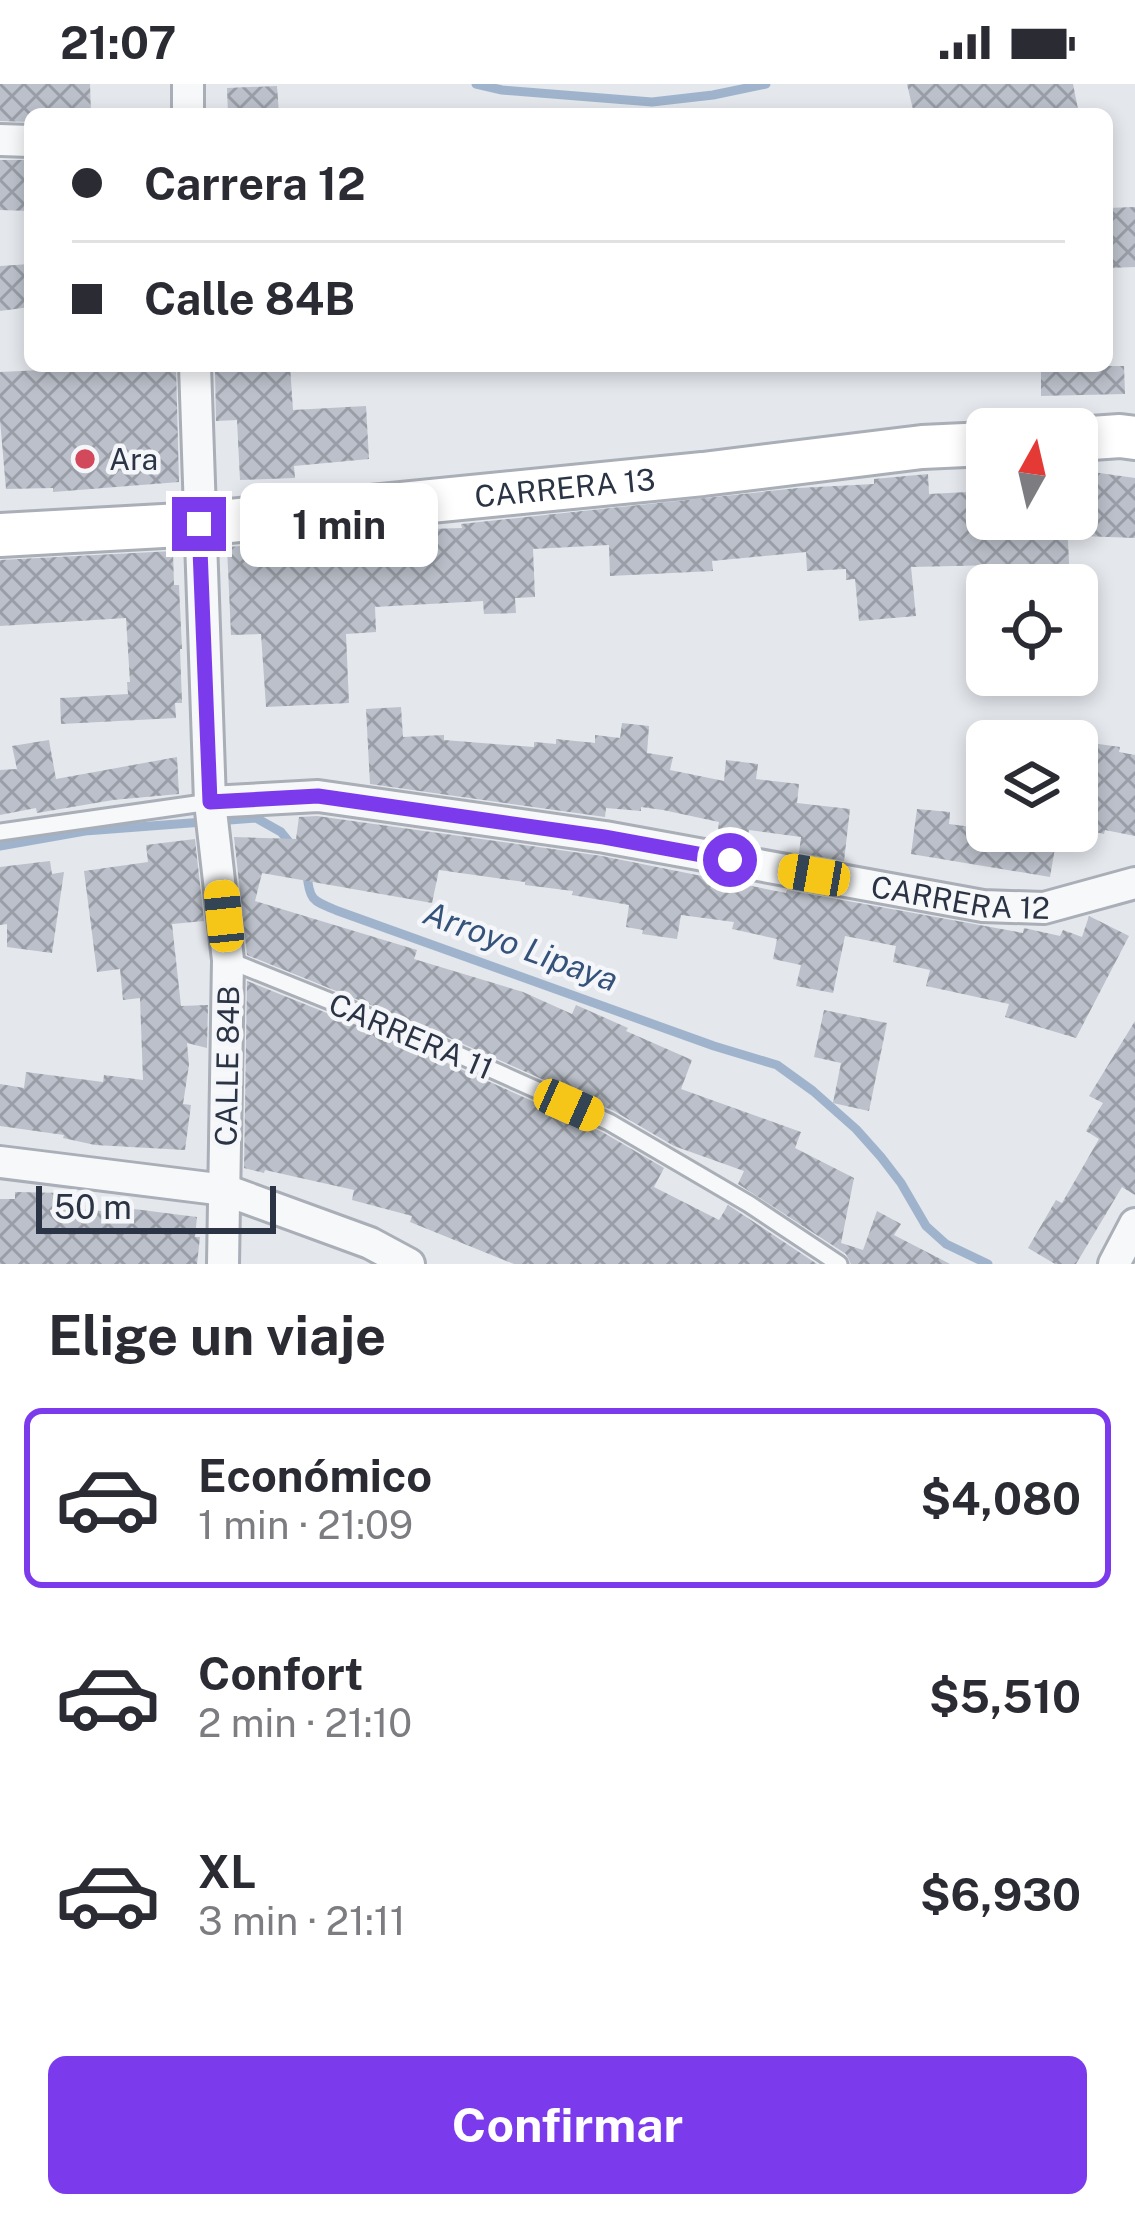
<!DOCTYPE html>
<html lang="es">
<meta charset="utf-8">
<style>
:root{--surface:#fff;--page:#f2f2f3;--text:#2b2b33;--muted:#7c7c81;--line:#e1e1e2;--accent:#7c3aed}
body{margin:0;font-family:"Public Sans",sans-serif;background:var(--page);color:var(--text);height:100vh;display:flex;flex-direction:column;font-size:45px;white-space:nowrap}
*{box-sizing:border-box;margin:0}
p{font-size:39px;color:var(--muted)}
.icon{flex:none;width:66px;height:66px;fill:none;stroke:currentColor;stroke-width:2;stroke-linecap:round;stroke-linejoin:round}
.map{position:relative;height:1180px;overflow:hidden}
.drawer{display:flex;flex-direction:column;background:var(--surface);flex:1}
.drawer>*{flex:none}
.banner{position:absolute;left:24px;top:24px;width:1089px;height:264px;border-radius:18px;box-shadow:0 6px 18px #0003;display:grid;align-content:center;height:264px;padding:0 48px;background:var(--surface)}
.needle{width:78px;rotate:8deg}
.fabs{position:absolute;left:966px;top:324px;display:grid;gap:24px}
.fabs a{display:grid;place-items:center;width:132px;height:132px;border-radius:18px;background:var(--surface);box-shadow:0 6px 18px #0003;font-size:60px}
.scale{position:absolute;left:36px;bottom:30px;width:240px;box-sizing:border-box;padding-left:12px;border:6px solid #2b3445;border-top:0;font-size:33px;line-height:42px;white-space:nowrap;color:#2b3445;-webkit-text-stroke:9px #f4f6f9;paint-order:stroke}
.end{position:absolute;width:54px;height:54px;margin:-27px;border:15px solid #7c3aed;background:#fff;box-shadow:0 0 0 6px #fff}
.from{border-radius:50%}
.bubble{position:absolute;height:84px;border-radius:18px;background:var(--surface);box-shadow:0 6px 18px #0003;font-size:39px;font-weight:700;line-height:84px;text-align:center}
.car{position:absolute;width:36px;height:72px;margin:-36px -18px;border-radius:15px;box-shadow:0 0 9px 3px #0007;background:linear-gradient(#f5c518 24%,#345 0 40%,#f5c518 0 76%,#345 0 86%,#f5c518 0)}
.banner b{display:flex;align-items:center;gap:42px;height:114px;font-size:45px}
.banner b+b{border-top:3px solid var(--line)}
.banner i{width:30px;height:30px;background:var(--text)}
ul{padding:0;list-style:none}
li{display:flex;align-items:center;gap:36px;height:180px;margin:0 24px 18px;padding:0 24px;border:6px solid transparent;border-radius:18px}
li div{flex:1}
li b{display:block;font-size:45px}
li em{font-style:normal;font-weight:700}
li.active{border-color:var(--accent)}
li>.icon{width:108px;height:108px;stroke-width:1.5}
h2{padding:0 48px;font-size:54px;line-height:144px}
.cta{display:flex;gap:24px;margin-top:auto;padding:24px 48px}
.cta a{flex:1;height:138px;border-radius:18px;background:var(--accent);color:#fff;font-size:48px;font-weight:700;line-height:138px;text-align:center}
.status{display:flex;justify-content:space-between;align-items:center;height:84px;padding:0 60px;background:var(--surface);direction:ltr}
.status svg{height:33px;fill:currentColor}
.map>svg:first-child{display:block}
</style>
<div class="status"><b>21:07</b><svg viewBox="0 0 49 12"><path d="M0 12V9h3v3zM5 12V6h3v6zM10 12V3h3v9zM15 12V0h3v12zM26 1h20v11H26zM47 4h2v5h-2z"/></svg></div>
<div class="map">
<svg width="1135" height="1180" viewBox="0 0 1135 1180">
<defs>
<pattern id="building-cross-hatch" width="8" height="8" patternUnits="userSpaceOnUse" patternTransform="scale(3)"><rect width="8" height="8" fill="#bbc0ca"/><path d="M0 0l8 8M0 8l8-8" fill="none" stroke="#989da6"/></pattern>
</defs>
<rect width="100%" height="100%" fill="#e4e7ec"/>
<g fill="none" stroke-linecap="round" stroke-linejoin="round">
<g stroke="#9fb4cc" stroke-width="9">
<path d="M476 0 502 6 652 18 713 11 766 0"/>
<path d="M0 762 85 747 256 734 281 748 294 764"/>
<path d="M307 789C309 817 313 817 338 827L714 962 777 981 813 1007 856 1045 881 1073 901 1099 926 1142 946 1160 988 1180"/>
</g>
</g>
<g fill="url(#building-cross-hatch)">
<path d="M0 0H90L91 30H30V38L0 37Z"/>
<path d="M907 0H1073L1079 30H914Z"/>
<path d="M277 2 279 30H228L227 4Z"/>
<path d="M0 76H30V127L0 126Z"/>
<path d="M1135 123V183L1107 184V124Z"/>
<path d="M30 180V223L0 227V182Z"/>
<path d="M42 282H176L179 398 53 408V404L6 405 0 336V288L43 286Z"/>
<path d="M290 282 293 326 366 322 369 375 294 382 295 394 240 396 237 336 216 337 215 285Z"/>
<path d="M1041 282H1124L1125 310 1041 312Z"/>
<path d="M1078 386 1135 394V454L1082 452Z"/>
<path d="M928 390 929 410 987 407V435H1067L1070 501H1036L1035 480 911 483 916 532 859 537 855 495 846 496V485L807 487 806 468 712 477 713 487 610 492 609 461 533 465 535 513 515 514 516 529 484 530 483 517 375 523 376 548 346 550 349 619 266 623 261 550 231 551 227 463 343 455V451L397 446 462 444 461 440 798 404 874 400V395Z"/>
<path d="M173 467 174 501H179L182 565H180L182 619H175L176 634 61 640 60 614 128 610 127 598H130L126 534 0 542V476Z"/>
<path d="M401 623 403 653 444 651V656L534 663V658L556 660V655L595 659V651L620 654 622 639 649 642 647 669 673 673 670 686 724 697 726 676 758 680 756 695 799 700 797 719 850 725 844 777 799 769 801 753 749 746 747 759 717 754 719 738 663 726 641 723V727L606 724 605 733 370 700 366 625Z"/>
<path d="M49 656 56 695 177 673 179 710 113 716 37 729 36 724 0 731V686L17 685 12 662Z"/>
<path d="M1077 657 1120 663 1119 668 1135 671V752L1105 746 1104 750 1077 744Z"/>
<path d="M917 725 950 728 949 740 987 745V747H1058L1050 793 911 770Z"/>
<path d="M317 732 602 772 786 809 787 806 1023 849 1024 844 1060 852 1063 846 1082 853 1089 832 1129 852 1076 954 1005 933 1009 920 926 902 930 886 893 878 896 862 845 852 833 909 796 902 801 881 773 875 777 855 732 845 734 838 681 831 677 855 642 850 643 846 626 843 629 821 572 811 573 807 525 801V798L439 786 432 819 262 789 255 817 417 866 414 875 523 908 572 930 576 921 628 944 626 947 692 976 681 1005 801 1048 795 1064 854 1094 841 1159 863 1166 877 1127 901 1140 894 1151 950 1180H851L846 1170 738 1100 744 1087 674 1062 614 1027 418 940 247 871 234 753 296 755 299 733Z"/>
<path d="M195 755 204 837 172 840 181 922 208 921 207 964 187 959 189 981 183 1020 191 1021 185 1066 95 1061 63 1054 64 1051 0 1042V1000L24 1004 26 988 103 998 104 991 143 996 140 914 123 916 120 885 97 888 84 787 148 778 146 761Z"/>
<path d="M50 777 52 790 64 788 52 869 7 863V840L0 841V783Z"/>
<path d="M247 897 409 962 604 1049 664 1084 654 1103 719 1136 728 1121 817 1180H514L410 1138 412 1132 352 1116 354 1106 265 1086 264 1089 244 1084Z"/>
<path d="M824 926 887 939 869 1027 833 1019 841 979 814 973Z"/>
<path d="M1135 937V1111L1122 1103 1076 1180H1055L1028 1164 1056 1116 1062 1119 1099 1055 1086 1047 1103 1019 1089 1012Z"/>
<path d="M15 1108 64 1109 63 1123 110 1128V1122L197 1133 195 1153H200L197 1180H0V1115H15Z"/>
</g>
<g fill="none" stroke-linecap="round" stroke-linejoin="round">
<g stroke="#a9aeb7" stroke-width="21">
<g id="lane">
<path d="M0 748 210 718"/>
<path d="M228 876 414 951 609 1038 749 1120 839 1180"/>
</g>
</g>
<g stroke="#a9aeb7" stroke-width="36">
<g id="street">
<path d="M188 0V30"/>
<path d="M0 56 30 57"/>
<path d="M195 282 210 718 228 876 223 1180"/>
<path id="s1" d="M210 718 318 712 605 753 983 822 1044 824 1135 799"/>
<path d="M0 1078 225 1106 370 1159 409 1180"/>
<path d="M1114 1180 1135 1140"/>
</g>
</g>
<g stroke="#a9aeb7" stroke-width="48">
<g id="secondary">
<path d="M1077 355 1120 352 1135 354"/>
<path id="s2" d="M0 451 199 440 703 390 922 363 987 360"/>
</g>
</g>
<use href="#lane" stroke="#f7f8fa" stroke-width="15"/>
<use href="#street" stroke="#f7f8fa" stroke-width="30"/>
<use href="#secondary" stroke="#fff" stroke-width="42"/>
</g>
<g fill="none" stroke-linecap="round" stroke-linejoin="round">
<path stroke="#7c3aed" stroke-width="15" d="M199 440 210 718 318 712 604 753 730 776"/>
</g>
<circle fill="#d1495b" stroke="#f4f6f9" stroke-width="4.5" cx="85" cy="375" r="12"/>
<g text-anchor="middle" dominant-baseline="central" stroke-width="9" stroke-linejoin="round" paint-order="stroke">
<g font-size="30" fill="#2b3445" stroke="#f4f6f9" text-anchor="start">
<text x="109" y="375">Ara</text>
</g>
<g font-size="30" fill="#2b3445" stroke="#f4f6f9">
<text stroke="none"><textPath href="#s2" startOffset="567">CARRERA 13</textPath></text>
<text stroke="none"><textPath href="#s1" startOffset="759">CARRERA 12</textPath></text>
<text transform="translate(411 952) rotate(23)">CARRERA 11</text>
<text transform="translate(227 982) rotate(-89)">CALLE 84B</text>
</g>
<g font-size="33" font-style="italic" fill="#34527a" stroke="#f4f6f9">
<text transform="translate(521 862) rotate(20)">Arroyo Lipaya</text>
</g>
</g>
</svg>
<div class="fabs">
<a><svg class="needle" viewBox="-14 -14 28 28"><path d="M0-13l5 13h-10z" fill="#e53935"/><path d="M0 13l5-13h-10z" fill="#7c7c81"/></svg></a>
<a><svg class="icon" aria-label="locate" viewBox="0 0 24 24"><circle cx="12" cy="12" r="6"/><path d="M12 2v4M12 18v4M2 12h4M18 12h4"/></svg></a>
<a><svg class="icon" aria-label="layers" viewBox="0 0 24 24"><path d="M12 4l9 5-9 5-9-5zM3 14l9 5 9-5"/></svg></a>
</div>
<div class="scale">50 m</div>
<i class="end from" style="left:730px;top:776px"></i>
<i class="end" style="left:199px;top:440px"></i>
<div class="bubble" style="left:240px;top:399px;width:198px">1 min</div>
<i class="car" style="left:814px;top:791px;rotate:280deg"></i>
<i class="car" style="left:224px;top:832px;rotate:354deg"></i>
<i class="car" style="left:569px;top:1021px;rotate:114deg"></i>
<div class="banner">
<b><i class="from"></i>Carrera 12</b>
<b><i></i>Calle 84B</b>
</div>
</div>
<section class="drawer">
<h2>Elige un viaje</h2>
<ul>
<li class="active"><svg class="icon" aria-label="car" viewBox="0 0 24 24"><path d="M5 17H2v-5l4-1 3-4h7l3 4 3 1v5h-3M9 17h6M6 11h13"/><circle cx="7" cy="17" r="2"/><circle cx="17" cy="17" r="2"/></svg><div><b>Económico</b><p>1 min · 21:09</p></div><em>$4,080</em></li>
<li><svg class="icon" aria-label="car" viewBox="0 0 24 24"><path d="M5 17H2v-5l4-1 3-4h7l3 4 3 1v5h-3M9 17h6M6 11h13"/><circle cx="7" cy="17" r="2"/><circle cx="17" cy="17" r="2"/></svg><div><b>Confort</b><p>2 min · 21:10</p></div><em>$5,510</em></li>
<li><svg class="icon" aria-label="car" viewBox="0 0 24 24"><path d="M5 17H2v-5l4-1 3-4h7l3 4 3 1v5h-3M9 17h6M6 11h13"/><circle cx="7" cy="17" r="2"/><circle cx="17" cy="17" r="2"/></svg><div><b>XL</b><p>3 min · 21:11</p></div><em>$6,930</em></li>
</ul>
<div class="cta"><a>Confirmar</a></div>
</section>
